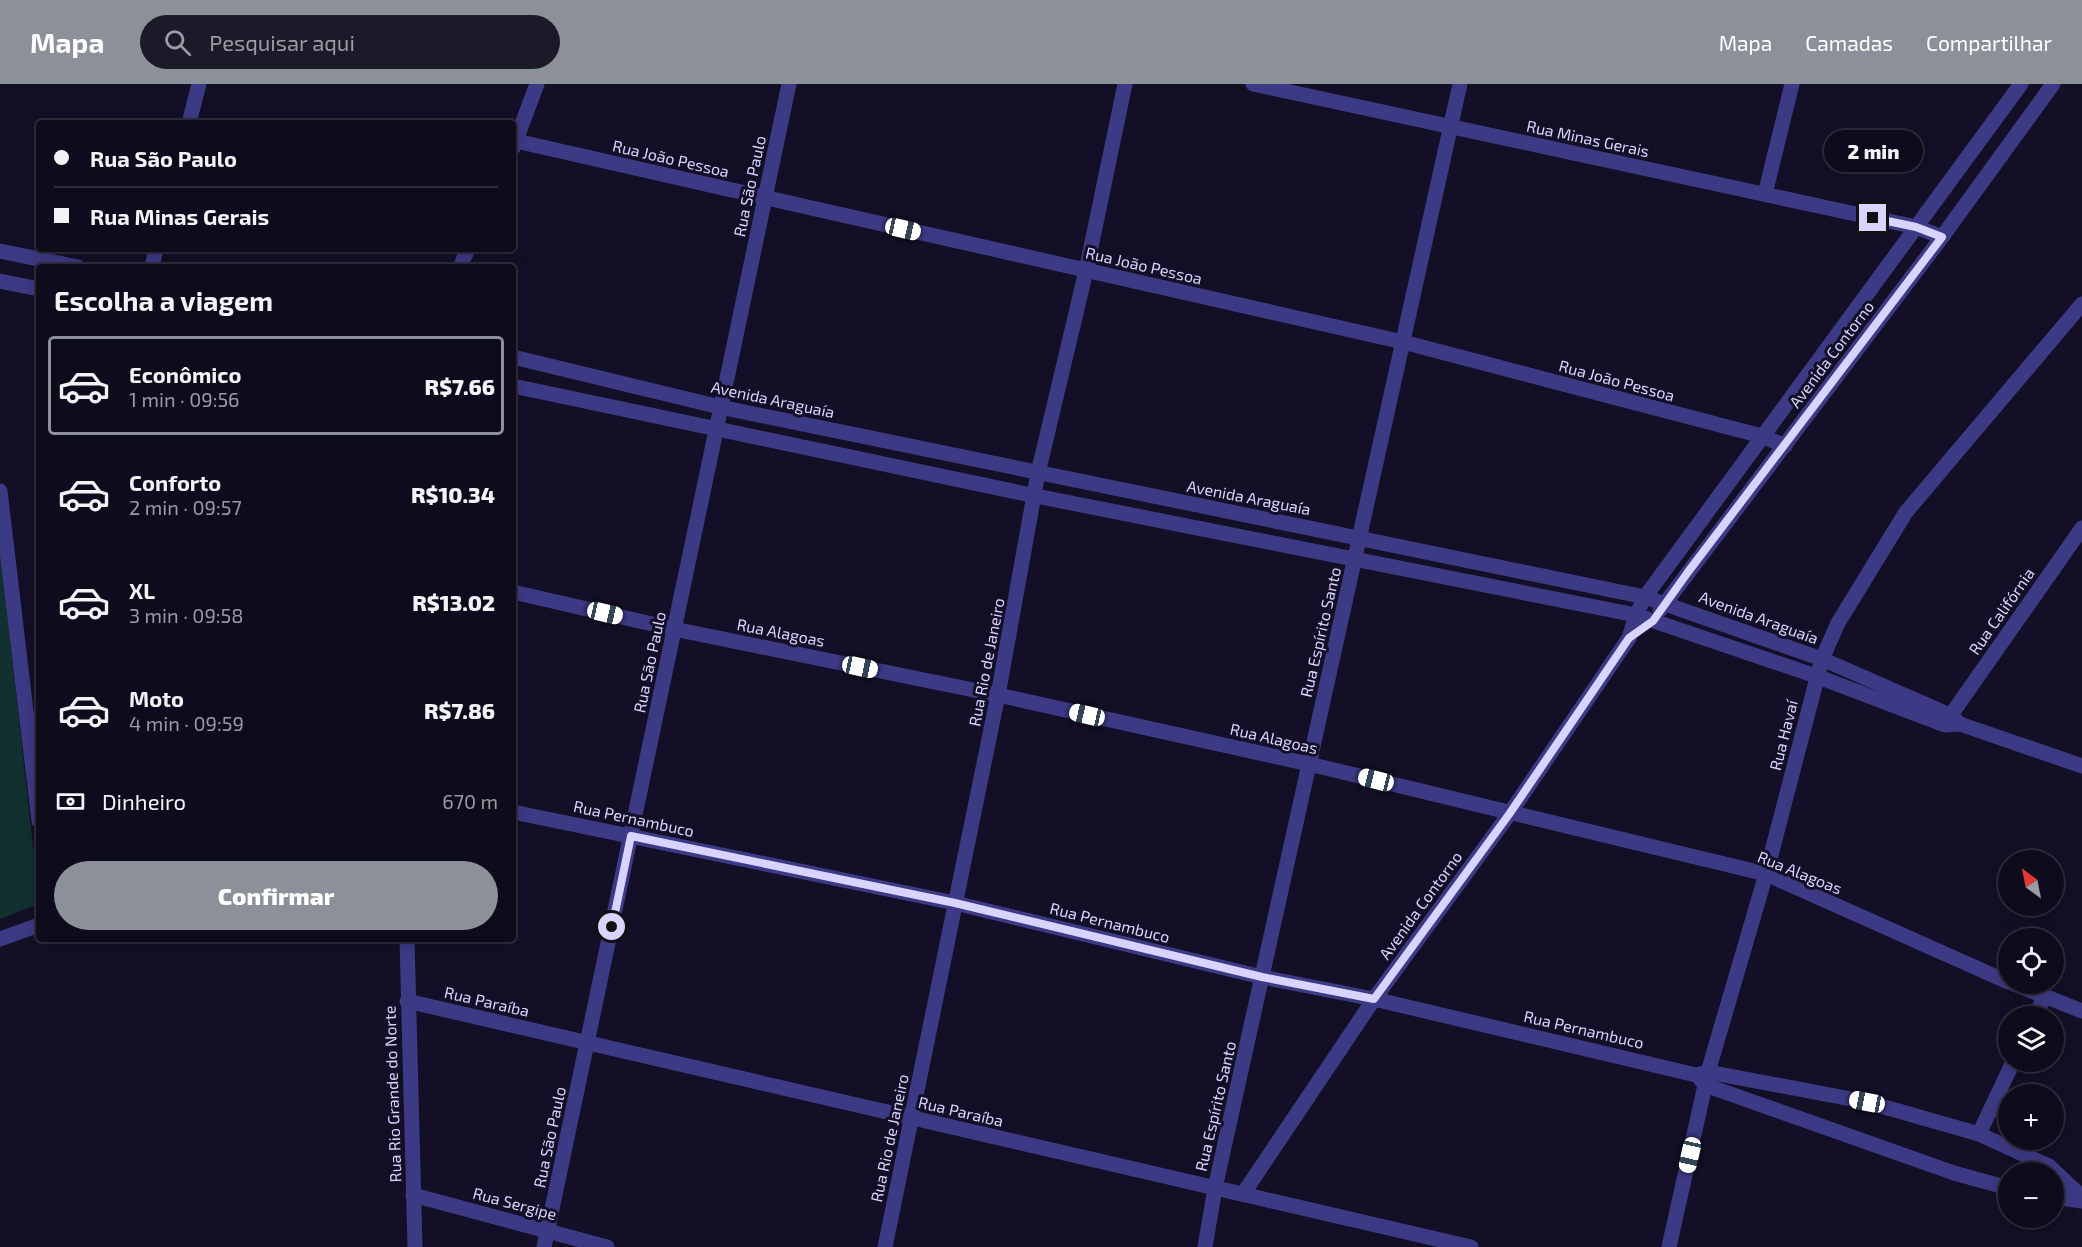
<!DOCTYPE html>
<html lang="pt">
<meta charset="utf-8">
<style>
:root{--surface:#0e0b1c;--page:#1c1929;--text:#f1f3f6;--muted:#9b9ba3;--line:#2e2b3b;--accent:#8c9099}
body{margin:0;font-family:"Exo 2",sans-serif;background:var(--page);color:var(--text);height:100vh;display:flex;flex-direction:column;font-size:22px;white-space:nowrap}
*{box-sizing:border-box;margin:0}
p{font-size:20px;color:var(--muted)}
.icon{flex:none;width:33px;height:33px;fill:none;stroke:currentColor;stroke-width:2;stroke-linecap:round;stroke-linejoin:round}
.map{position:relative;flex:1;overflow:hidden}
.panel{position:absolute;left:36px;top:180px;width:480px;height:678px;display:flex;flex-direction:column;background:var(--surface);border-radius:6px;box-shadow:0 3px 15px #0003,0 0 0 2px var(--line)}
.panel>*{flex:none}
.banner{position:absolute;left:36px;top:36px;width:480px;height:132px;border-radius:6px;box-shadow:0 3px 15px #0003,0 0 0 2px var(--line);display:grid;align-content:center;height:132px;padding:0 18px;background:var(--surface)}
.needle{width:39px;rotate:328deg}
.controls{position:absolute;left:1998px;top:766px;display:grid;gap:12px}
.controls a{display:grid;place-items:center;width:66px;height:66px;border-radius:50%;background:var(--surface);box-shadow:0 3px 15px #0003,0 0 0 2px var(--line);font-size:30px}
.end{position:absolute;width:27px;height:27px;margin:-14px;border:8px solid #d9d4ff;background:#111;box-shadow:0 0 0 3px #111}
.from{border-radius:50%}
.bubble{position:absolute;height:42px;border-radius:21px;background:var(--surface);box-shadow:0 3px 15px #0003,0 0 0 2px var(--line);font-size:20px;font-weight:800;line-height:42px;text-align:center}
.car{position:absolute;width:18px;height:36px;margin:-18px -9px;border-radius:8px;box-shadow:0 0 4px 2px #0007;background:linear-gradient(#fff 24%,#345 0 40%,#fff 0 76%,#345 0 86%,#fff 0)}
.banner b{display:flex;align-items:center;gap:21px;height:57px;font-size:22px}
.banner b+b{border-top:2px solid var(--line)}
.banner i{width:15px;height:15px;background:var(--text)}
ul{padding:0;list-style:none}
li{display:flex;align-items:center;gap:18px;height:99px;margin:0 12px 9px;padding:0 6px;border:3px solid transparent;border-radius:6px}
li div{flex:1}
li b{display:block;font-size:22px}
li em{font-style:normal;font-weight:800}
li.on{border-color:var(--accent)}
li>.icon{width:54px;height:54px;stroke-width:1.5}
h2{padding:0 18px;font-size:27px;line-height:72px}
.pay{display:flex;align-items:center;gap:15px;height:66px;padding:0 18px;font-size:22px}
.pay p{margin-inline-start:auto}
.cta{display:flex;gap:12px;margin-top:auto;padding:12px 18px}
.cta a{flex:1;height:69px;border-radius:36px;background:var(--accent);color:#fff;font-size:24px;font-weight:800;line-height:69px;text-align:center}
header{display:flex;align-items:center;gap:36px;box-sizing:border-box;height:84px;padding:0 30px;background:var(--accent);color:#fff}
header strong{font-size:28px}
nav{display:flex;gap:33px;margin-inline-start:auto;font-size:21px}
.search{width:420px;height:54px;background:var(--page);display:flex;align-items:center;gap:15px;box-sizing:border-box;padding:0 21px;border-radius:33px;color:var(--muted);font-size:22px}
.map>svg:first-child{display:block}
</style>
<header>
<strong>Mapa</strong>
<div class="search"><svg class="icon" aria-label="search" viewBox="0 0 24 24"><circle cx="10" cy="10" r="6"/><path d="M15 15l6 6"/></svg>Pesquisar aqui</div>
<nav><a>Mapa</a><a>Camadas</a><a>Compartilhar</a></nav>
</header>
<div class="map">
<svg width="2082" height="1163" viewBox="0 0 2082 1163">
<rect width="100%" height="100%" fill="#130f26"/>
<path fill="#12302f" d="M0 465 39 816V820L0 835Z"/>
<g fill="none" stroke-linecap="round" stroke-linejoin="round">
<g stroke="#3d3a85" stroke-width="15">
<path d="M1253 0 1916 143 1942 153"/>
<path d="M189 39 199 0"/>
<path d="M516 57 1403 258 1762 352 1785 362"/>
<path d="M513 64 537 0"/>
<path d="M1765 110 1792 0"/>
<path d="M0 167 78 183"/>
<path d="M152 183 156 165"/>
<path d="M460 183 468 165"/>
<path d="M0 197 39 205"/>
<path d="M513 273 720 323 1645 513 1822 575 1950 631 1960 640"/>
<path d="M513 302 1036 412 1636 531 1816 592 1945 641 1960 640 2082 682"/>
<path d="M0 407 39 737"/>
<path d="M513 508 674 545 998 611 1309 680 1766 790 2008 898"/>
<path d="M1660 526 1942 153 2053 0"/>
<path d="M1946 638 2082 444"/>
<path d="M513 728 955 819 1262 893 1374 915 1696 991 1708 988 1867 1018 1979 1050 2049 1082 2082 1113"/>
<path d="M0 855 39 841"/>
<path d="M407 855 415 1163"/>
<path d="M2014 900 2082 927"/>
<path d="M407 917 1471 1163"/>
<path d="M2035 933 2044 913"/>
<path d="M1700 995 1705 1001 1954 1089 2008 1104"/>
<path d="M1979 1050 2013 978"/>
<path d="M1243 1110 1374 915 1510 729 1629 554 1636 531 1645 513 2021 0"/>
<path d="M413 1111 607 1163"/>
<path d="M2054 1113 2082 1117"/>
<path d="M544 1163 789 0"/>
<path d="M885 1163 998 611 1038 389 1086 187 1125 0"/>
<path d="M1205 1163 1215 1104 1460 0"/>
<path d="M1669 1163 1708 988 1766 790 1822 575 1838 539 1906 428 2082 220"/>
</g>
</g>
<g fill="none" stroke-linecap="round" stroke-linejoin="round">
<path stroke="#d9d4ff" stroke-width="8" d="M612 843 631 752 955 819 1262 893 1374 915 1510 729 1629 554 1653 537 1688 488 1942 153 1916 143 1873 134"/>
</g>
<g text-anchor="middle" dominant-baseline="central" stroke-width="6" stroke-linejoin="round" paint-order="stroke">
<g font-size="16" fill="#d9d4ff" stroke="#130f26">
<text transform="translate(1588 54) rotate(12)">Rua Minas Gerais</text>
<text transform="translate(671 74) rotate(13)">Rua João Pessoa</text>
<text transform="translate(749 102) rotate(-78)">Rua São Paulo</text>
<text transform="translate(1144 181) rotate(13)">Rua João Pessoa</text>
<text transform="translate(1831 270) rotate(-53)">Avenida Contorno</text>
<text transform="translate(1617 296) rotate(15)">Rua João Pessoa</text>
<text transform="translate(773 315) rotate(12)">Avenida Araguaía</text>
<text transform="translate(1249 413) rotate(11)">Avenida Araguaía</text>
<text transform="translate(2001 527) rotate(-55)">Rua Califórnia</text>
<text transform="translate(1759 533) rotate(20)">Avenida Araguaía</text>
<text transform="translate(781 548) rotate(11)">Rua Alagoas</text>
<text transform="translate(1320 548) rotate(-77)">Rua Espírito Santo</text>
<text transform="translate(649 578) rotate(-78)">Rua São Paulo</text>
<text transform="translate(986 578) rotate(-79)">Rua Rio de Janeiro</text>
<text transform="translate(1783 651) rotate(-76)">Rua Havaí</text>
<text transform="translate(1274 654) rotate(13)">Rua Alagoas</text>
<text transform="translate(634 734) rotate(12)">Rua Pernambuco</text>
<text transform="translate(1800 788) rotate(22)">Rua Alagoas</text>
<text transform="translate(1420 821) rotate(-54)">Avenida Contorno</text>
<text transform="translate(1110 838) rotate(14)">Rua Pernambuco</text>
<text transform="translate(487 917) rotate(13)">Rua Paraíba</text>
<text transform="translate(1584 945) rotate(13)">Rua Pernambuco</text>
<text transform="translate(392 1010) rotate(-92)">Rua Rio Grande do Norte</text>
<text transform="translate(1215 1022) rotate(-77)">Rua Espírito Santo</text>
<text transform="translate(961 1027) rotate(13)">Rua Paraíba</text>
<text transform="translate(549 1053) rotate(-78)">Rua São Paulo</text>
<text transform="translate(889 1054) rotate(-78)">Rua Rio de Janeiro</text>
<text transform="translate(515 1119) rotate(15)">Rua Sergipe</text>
</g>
</g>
</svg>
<div class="controls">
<a><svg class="needle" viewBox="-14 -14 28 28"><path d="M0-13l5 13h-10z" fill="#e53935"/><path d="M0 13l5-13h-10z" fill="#9b9ba3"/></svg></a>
<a><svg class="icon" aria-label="locate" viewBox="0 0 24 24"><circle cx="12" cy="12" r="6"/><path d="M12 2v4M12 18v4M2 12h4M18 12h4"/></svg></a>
<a><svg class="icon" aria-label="layers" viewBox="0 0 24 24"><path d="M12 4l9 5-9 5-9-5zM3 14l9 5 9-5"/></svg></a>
<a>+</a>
<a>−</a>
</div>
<i class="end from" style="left:612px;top:843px"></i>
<i class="end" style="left:1873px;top:134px"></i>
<div class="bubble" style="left:1824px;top:46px;width:99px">2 min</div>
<i class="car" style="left:903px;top:145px;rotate:103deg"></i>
<i class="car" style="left:605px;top:529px;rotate:103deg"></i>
<i class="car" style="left:860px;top:583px;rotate:102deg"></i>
<i class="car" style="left:1087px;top:631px;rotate:283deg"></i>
<i class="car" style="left:1376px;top:696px;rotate:284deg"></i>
<i class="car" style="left:1867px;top:1018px;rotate:281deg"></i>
<i class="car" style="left:1690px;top:1071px;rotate:193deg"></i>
<div class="banner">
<b><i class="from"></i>Rua São Paulo</b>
<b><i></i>Rua Minas Gerais</b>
</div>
<section class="panel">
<h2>Escolha a viagem</h2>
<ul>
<li class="on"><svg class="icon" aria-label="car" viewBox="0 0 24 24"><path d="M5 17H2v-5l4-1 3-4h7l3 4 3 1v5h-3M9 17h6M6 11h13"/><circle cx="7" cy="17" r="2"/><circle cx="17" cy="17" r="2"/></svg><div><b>Econômico</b><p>1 min · 09:56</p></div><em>R$7.66</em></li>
<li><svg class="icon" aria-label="car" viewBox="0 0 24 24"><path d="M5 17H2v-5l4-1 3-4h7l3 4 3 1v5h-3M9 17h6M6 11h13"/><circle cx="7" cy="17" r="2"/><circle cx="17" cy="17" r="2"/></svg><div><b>Conforto</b><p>2 min · 09:57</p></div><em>R$10.34</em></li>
<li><svg class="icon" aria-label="car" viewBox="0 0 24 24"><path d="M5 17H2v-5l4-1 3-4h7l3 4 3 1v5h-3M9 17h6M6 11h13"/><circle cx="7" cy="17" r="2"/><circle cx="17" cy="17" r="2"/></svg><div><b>XL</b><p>3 min · 09:58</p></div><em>R$13.02</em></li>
<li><svg class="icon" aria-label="car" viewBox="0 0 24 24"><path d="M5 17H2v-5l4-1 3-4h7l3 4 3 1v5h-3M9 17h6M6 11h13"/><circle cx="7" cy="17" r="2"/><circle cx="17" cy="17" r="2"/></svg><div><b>Moto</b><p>4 min · 09:59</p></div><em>R$7.86</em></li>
</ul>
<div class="pay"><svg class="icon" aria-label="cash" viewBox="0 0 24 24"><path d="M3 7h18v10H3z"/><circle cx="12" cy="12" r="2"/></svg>Dinheiro<p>670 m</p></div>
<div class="cta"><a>Confirmar</a></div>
</section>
</div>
